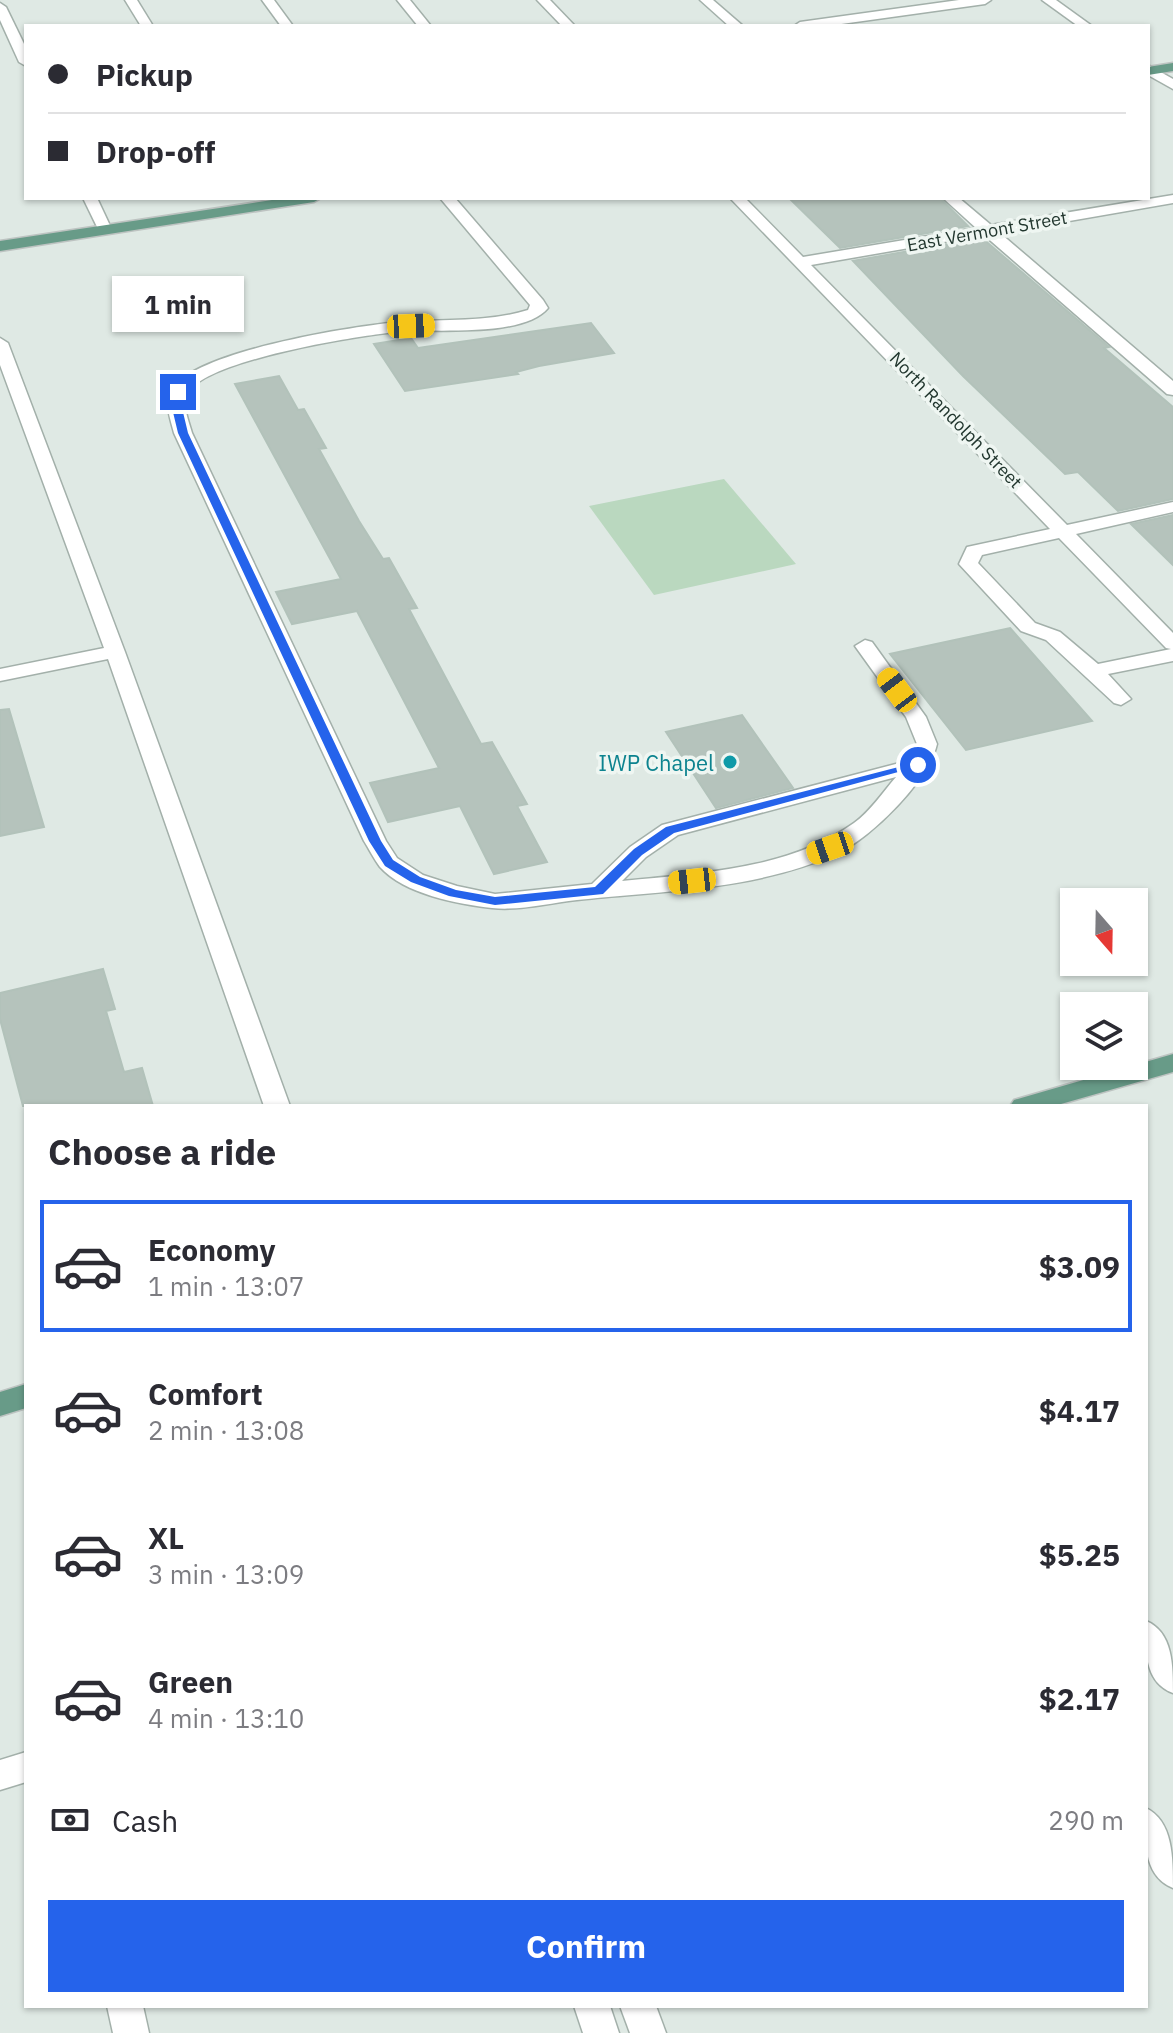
<!DOCTYPE html>
<meta charset="utf-8">
<style>
:root{--surface:#fff;--page:#f7f7f7;--text:#2b2b33;--muted:#7c7c81;--line:#e1e1e2;--accent:#2563eb}
body{margin:0;font-family:"IBM Plex Sans",sans-serif;background:var(--page);color:var(--text);height:100vh;display:flex;flex-direction:column;font-size:30px;white-space:nowrap}
*{box-sizing:border-box;margin:0}
p{font-size:26px;color:var(--muted)}
.icon{flex:none;width:44px;height:44px;fill:none;stroke:currentColor;stroke-width:2;stroke-linecap:round;stroke-linejoin:round}
.map{position:relative;flex:1;overflow:hidden}
.details{position:absolute;left:24px;top:1104px;width:1124px;height:904px;display:flex;flex-direction:column;background:var(--surface);border-radius:0px;box-shadow:0 2px 6px #0004}
.details>*{flex:none}
.banner{position:absolute;left:24px;top:24px;width:1126px;height:176px;border-radius:0px;box-shadow:0 2px 6px #0004;display:grid;align-content:center;height:176px;padding:0 24px;background:var(--surface)}
.needle{width:52px;rotate:160deg}
.controls{position:absolute;left:1060px;top:888px;display:grid;gap:16px}
.controls a{display:grid;place-items:center;width:88px;height:88px;border-radius:0px;background:var(--surface);box-shadow:0 2px 6px #0004;font-size:40px}
.end{position:absolute;width:36px;height:36px;margin:-18px;border:10px solid #2563eb;background:#fff;box-shadow:0 0 0 4px #fff}
.from{border-radius:50%}
.bubble{position:absolute;height:56px;border-radius:0px;background:var(--surface);box-shadow:0 2px 6px #0004;font-size:26px;font-weight:700;line-height:56px;text-align:center}
.car{position:absolute;width:24px;height:48px;margin:-24px -12px;border-radius:10px;box-shadow:0 0 6px 2px #0007;background:linear-gradient(#f5c518 24%,#345 0 40%,#f5c518 0 76%,#345 0 86%,#f5c518 0)}
.banner b{display:flex;align-items:center;gap:28px;height:76px;font-size:30px}
.banner b+b{border-top:2px solid var(--line)}
.banner i{width:20px;height:20px;background:var(--text)}
ul{padding:0;list-style:none}
li{display:flex;align-items:center;gap:24px;height:132px;margin:0 16px 12px;padding:0 8px;border:4px solid transparent;border-radius:0px}
li div{flex:1}
li b{display:block;font-size:30px}
li em{font-style:normal;font-weight:700}
li.on{border-color:var(--accent)}
li>.icon{width:72px;height:72px;stroke-width:1.5}
h2{padding:0 24px;font-size:36px;line-height:96px}
.pay{display:flex;align-items:center;gap:20px;height:88px;padding:0 24px;font-size:30px}
.pay p{margin-inline-start:auto}
.cta{display:flex;gap:16px;margin-top:auto;padding:16px 24px}
.cta a{flex:1;height:92px;border-radius:0px;background:var(--accent);color:#fff;font-size:32px;font-weight:700;line-height:92px;text-align:center}
.map>svg:first-child{display:block}
</style>
<div class="map">
<svg width="1173" height="2033" viewBox="0 0 1173 2033">
<rect width="100%" height="100%" fill="#dfe9e4"/>
<path fill="#bad8bf" d="M724 479 796 564 654 595 589 506Z"/>
<g fill="#b5c3bc" stroke="#b2c2ba" stroke-width="2">
<path d="M789 198H940L968 226 840 248Z"/>
<path d="M982 238 1109 347 1104 348 1173 407V499L1118 511 1078 472 1065 474 963 376 853 261Z"/>
<path d="M591 323 614 353 539 366 516 372 518 374 405 391 374 344 411 338 418 348Z"/>
<path d="M279 376 298 410 304 409 326 448 319 449 359 521 383 559 389 558 417 608 409 609 481 744 492 742 527 804 517 806 547 862 494 874 460 806 388 822 370 783 439 768 357 611 292 624 276 592 341 579 235 384Z"/>
<path d="M1173 515V565L1131 524Z"/>
<path d="M1010 628 1092 721 966 750 890 654Z"/>
<path d="M9 709 44 827 0 836V710Z"/>
<path d="M742 715 793 788 716 808 666 732Z"/>
<path d="M103 969 115 1009 106 1011 124 1072 142 1068 153 1106H23L0 1019V993Z"/>
</g>
<g fill="none" stroke-linecap="round" stroke-linejoin="round">
<g stroke="#a3b0aa" stroke-width="3">
<g id="minor">
<path d="M125 0H137L153 26H141Z"/>
<path d="M262 0H274L293 26H281Z"/>
<path d="M397 0H410L431 26H418Z"/>
<path d="M537 0H550L575 26H562Z"/>
<path d="M700 0H713L743 26H729Z"/>
<path d="M959 0H991L985 4 827 26H794L800 22Z"/>
<path d="M1042 0H1056L1092 26H1078Z"/>
<path d="M0 3 6 7 26 48V66L19 62 0 20Z"/>
<path d="M1148 65 1173 79V89L1148 75Z"/>
<path d="M1173 195V203L1000 233 1173 381V395L1167 394 984 235 811 265 1067 525 1173 502V512L1076 534 1173 633V661L1108 674 1131 699 1121 705 1114 703 1046 640 1021 631 959 564 967 547 1050 529 730 198H745L803 257 976 228 943 198H959L991 225ZM1059 538 1166 648 1171 649 1098 664 1060 632 1035 623 978 563 982 555Z"/>
<path d="M83 198H97L112 230 110 233H100Z"/>
<path d="M440 198H455L543 300 548 308C524 337 441 329 405 331 369 334 195 360 186 397 183 408 189 422 192 433L386 841 397 858 423 875 457 886 495 894 592 884 630 847 662 825 911 760 917 744 906 717 855 646 865 640 872 642 926 717 937 744C929 780 872 837 838 853 758 890 662 891 577 900 550 903 519 911 492 908 458 904 404 894 380 867 374 859 369 849 364 841L174 433C171 421 164 404 171 391 191 352 345 328 389 323 436 318 483 324 528 310L530 305ZM896 777C883 792 870 812 854 823 788 870 700 873 622 881L646 857 678 835Z"/>
<path d="M0 338 8 343 125 652 290 1106H264L108 659 0 681V669L104 648 0 365Z"/>
<path d="M1146 1621C1173 1632 1173 1666 1173 1693 1143 1682 1146 1648 1146 1621Z"/>
<path d="M26 1752V1782L0 1790V1760Z"/>
<path d="M1146 1808C1173 1821 1173 1858 1173 1888 1141 1875 1146 1837 1146 1808Z"/>
<path d="M107 2006H143L149 2033H113Z"/>
<path d="M574 2006H610L619 2033H583Z"/>
<path d="M620 2006H656L666 2033H630Z"/>
</g>
</g>
<g stroke="#bdc3c1" stroke-width="3">
<g id="major">
<path d="M1173 63V71L1148 75V67Z"/>
<path d="M285 198H321L314 202 0 251V241Z"/>
<path d="M1173 1054V1072L1054 1106H1010L1014 1100Z"/>
<path d="M26 1384V1408L0 1416V1392Z"/>
</g>
</g>
<use href="#minor" fill="#fff" fill-rule="evenodd"/>
<use href="#major" fill="#689b88" fill-rule="evenodd"/>
</g>
<path fill="#2563eb" d="M175 390 183 392 182 408 188 433 381 841 393 860 420 877 456 890 495 897 595 887 634 849 666 827 918 762 924 765 674 833 642 855 603 894 495 905 449 896 411 882 385 866 369 841 178 433 172 408Z"/>
<circle fill="#0f9aa8" stroke="#eff6f2" stroke-width="3" cx="730" cy="762" r="8"/>
<g text-anchor="middle" dominant-baseline="central" stroke-width="7" stroke-linejoin="round" paint-order="stroke">
<g font-size="18" fill="#22372f" stroke="#eff6f2">
<text transform="translate(987 231) rotate(-10)">East Vermont Street</text>
<text transform="translate(956 420) rotate(46)">North Randolph Street</text>
</g>
<g font-size="22" fill="#0d838f" stroke="#eff6f2" text-anchor="end">
<text x="714" y="762">IWP Chapel</text>
</g>
</g>
</svg>
<div class="controls">
<a><svg class="needle" viewBox="-14 -14 28 28"><path d="M0-13l5 13h-10z" fill="#e53935"/><path d="M0 13l5-13h-10z" fill="#7c7c81"/></svg></a>
<a><svg class="icon" aria-label="layers" viewBox="0 0 24 24"><path d="M12 4l9 5-9 5-9-5zM3 14l9 5 9-5"/></svg></a>
</div>
<i class="end from" style="left:918px;top:765px"></i>
<i class="end" style="left:178px;top:392px"></i>
<div class="bubble" style="left:112px;top:276px;width:132px">1 min</div>
<i class="car" style="left:411px;top:326px;rotate:88deg"></i>
<i class="car" style="left:897px;top:690px;rotate:323deg"></i>
<i class="car" style="left:830px;top:848px;rotate:251deg"></i>
<i class="car" style="left:692px;top:881px;rotate:264deg"></i>
<div class="banner">
<b><i class="from"></i>Pickup</b>
<b><i></i>Drop-off</b>
</div>
<section class="details">
<h2>Choose a ride</h2>
<ul>
<li class="on"><svg class="icon" aria-label="car" viewBox="0 0 24 24"><path d="M5 17H2v-5l4-1 3-4h7l3 4 3 1v5h-3M9 17h6M6 11h13"/><circle cx="7" cy="17" r="2"/><circle cx="17" cy="17" r="2"/></svg><div><b>Economy</b><p>1 min · 13:07</p></div><em>$3.09</em></li>
<li><svg class="icon" aria-label="car" viewBox="0 0 24 24"><path d="M5 17H2v-5l4-1 3-4h7l3 4 3 1v5h-3M9 17h6M6 11h13"/><circle cx="7" cy="17" r="2"/><circle cx="17" cy="17" r="2"/></svg><div><b>Comfort</b><p>2 min · 13:08</p></div><em>$4.17</em></li>
<li><svg class="icon" aria-label="car" viewBox="0 0 24 24"><path d="M5 17H2v-5l4-1 3-4h7l3 4 3 1v5h-3M9 17h6M6 11h13"/><circle cx="7" cy="17" r="2"/><circle cx="17" cy="17" r="2"/></svg><div><b>XL</b><p>3 min · 13:09</p></div><em>$5.25</em></li>
<li><svg class="icon" aria-label="car" viewBox="0 0 24 24"><path d="M5 17H2v-5l4-1 3-4h7l3 4 3 1v5h-3M9 17h6M6 11h13"/><circle cx="7" cy="17" r="2"/><circle cx="17" cy="17" r="2"/></svg><div><b>Green</b><p>4 min · 13:10</p></div><em>$2.17</em></li>
</ul>
<div class="pay"><svg class="icon" aria-label="cash" viewBox="0 0 24 24"><path d="M3 7h18v10H3z"/><circle cx="12" cy="12" r="2"/></svg>Cash<p>290 m</p></div>
<div class="cta"><a>Confirm</a></div>
</section>
</div>
